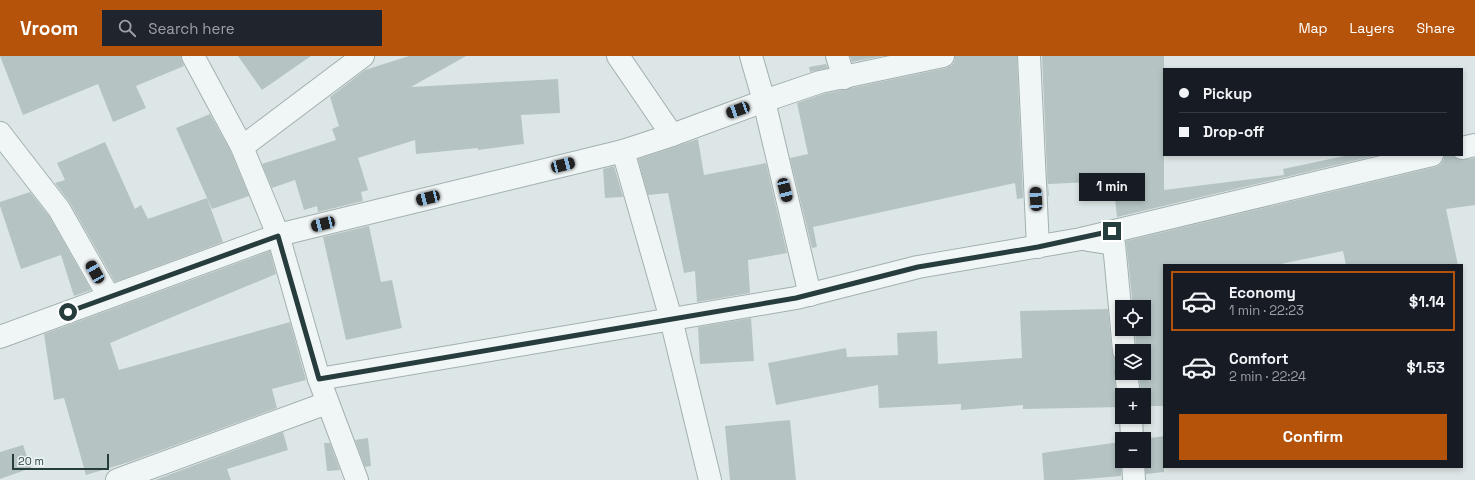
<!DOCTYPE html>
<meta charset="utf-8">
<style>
:root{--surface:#171b24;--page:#20242c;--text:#f1f3f6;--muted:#9ea1a6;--line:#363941;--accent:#b45309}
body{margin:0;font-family:"Space Grotesk",sans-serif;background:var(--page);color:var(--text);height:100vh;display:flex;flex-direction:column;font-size:15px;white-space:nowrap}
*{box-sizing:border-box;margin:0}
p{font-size:13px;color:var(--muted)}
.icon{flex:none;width:22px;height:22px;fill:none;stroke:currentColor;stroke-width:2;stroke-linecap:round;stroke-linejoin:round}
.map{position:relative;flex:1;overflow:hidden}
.details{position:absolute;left:1163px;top:208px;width:300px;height:204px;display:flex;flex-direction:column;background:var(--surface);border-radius:0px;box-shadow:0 2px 6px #0003}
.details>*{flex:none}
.hud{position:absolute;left:1163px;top:12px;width:300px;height:88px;border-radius:0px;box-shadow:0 2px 6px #0003;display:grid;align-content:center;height:88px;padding:0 16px;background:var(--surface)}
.fabs{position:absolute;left:1115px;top:244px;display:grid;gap:8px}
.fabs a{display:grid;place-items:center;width:36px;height:36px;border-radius:0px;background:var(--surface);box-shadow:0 2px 6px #0003;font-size:20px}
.scale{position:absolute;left:12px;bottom:10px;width:97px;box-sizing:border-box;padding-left:4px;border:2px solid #273c3c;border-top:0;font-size:11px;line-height:14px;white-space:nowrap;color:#273c3c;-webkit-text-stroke:3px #ecf4f4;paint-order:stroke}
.end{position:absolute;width:18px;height:18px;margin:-9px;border:5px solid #273c3c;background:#fff;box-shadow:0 0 0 2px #fff}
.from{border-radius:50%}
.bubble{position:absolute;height:28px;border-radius:0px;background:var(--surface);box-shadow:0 2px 6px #0003;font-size:13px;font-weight:600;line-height:28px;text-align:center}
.car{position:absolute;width:12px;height:24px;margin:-12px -6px;border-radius:5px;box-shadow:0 0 3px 1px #0007;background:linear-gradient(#222 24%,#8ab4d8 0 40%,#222 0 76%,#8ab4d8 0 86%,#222 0)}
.hud b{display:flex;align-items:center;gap:14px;height:38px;font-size:15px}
.hud b+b{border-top:1px solid var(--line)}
.hud i{width:10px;height:10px;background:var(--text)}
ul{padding:7px 0 0;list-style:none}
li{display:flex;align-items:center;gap:12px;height:60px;margin:0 8px 6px;padding:0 8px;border:2px solid transparent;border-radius:0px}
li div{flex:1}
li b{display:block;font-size:15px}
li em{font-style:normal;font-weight:600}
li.on{border-color:var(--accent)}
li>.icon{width:36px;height:36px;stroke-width:1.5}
.action{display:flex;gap:8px;margin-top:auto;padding:8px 16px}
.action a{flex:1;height:46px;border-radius:0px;background:var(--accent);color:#fff;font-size:16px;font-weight:600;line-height:46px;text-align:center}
header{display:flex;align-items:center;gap:24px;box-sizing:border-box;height:56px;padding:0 20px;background:var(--accent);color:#fff}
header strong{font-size:19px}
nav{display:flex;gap:22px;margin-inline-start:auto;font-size:14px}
.search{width:280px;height:36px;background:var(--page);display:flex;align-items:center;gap:10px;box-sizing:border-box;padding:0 14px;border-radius:0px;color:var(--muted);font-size:15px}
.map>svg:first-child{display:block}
</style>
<header>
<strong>Vroom</strong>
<div class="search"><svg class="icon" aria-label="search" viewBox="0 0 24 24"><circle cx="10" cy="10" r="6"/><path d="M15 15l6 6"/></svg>Search here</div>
<nav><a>Map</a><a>Layers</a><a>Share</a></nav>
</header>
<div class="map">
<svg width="1475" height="424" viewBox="0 0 1475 424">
<rect width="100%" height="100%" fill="#dde6e6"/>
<g fill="#b5c3c3">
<path d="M0 0H181L184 10 136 30 146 52 113 66 98 28 23 59Z"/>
<path d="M238 0H311L262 34Z"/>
<path d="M409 0H466L411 31 558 23 560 57 521 59 524 88 478 94V92L416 98 415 84 358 102 368 134 361 136 363 145 318 156 317 150 304 154 295 124 272 132 262 108 336 84 332 73 339 70 330 41 365 14Z"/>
<path d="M850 0H883L852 6Z"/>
<path d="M955 0H1017L1023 142 1017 143 1015 127 813 171 817 191 812 192 790 102 808 98 797 47 823 38 946 12 952 9 955 4Z"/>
<path d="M1042 0H1164V134L1284 119 1283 113 1349 99H1378L1117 161 1113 125 1048 128 1049 140H1048Z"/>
<path d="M826 8 828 12 810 16 809 11Z"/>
<path d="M210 58 231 96 249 140 212 153 176 72Z"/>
<path d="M698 83 704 119 766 107 787 197 748 204 750 237 697 246 695 215 684 217 668 137 648 139 638 103Z"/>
<path d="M105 86 135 153 141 149 148 163 207 142 223 186 115 226 70 147 55 127 65 124 57 107Z"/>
<path d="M1444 99H1452L1459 104 1475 102V149L1446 153 1458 209H1346L1343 195 1276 209H1164V350H1144V339H1141L1139 317H1144V295H1136L1135 273H1144V251H1133L1126 185 1435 111 1441 108 1444 103Z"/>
<path d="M614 110 623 141 605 142 603 113Z"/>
<path d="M30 136 49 160 91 234 74 240 61 199 21 213 0 150V146Z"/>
<path d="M369 170 381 226 392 224 402 272 346 284 323 181Z"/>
<path d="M270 195 276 218 110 287 119 314 290 266 306 324 272 333 277 352 129 406 86 419 64 342 54 344 44 278Z"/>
<path d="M1108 253 1112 296 1114 302 1120 307 1115 312 1114 319 1117 341 1122 351 1023 353V349L961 354V348L879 352 878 329 776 349 768 307 846 292 847 301 898 299 897 277 937 275 938 308 1022 302 1020 255Z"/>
<path d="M751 262 754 305 700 308 698 271Z"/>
<path d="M790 364 796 424H730L725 370Z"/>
<path d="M283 376 288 394 227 413 231 424H155Z"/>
<path d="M1164 380V416L1146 418 1144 400V383Z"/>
<path d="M368 382 371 410 365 411 355 384Z"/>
<path d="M1120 386 1122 390 1121 406V420L1073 424H1044L1042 397Z"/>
<path d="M324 387H330L340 414 327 415Z"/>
<path d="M23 389 31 412 0 423V396Z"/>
</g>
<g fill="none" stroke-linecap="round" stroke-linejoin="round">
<g stroke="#a3b0b0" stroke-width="24">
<g id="minor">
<path d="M193 0 242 91 278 179 319 323 357 424"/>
<path d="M618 0 672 79"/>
<path d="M751 0 764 45 810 239"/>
<path d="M837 0 844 22"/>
<path d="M1029 0 1038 191"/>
<path d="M0 77 59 153 109 241"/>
<path d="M242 91 363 0"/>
<path d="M1462 92 1475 89"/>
<path d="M623 95 671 263 710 424"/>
<path d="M1088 184 1114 188 1122 272"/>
<path d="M1122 273 1124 295"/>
<path d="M0 281 278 179 623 95 672 79 764 45 820 26 943 0"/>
<path d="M1126 317 1129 339"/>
<path d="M319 323 796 242 918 211 1081 183 1432 99"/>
<path d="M1131 361 1132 383"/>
<path d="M1133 405 1134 424"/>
<path d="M117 424 327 347"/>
</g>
</g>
<use href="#minor" stroke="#f0f5f5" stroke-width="22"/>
</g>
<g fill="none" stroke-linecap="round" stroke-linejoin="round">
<path stroke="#273c3c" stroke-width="5" d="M68 256 278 180 319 323 796 242 918 211 1038 191 1112 175"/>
</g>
</svg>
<div class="fabs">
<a><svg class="icon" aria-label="locate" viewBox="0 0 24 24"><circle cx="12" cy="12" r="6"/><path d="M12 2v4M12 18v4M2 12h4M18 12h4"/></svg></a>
<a><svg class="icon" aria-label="layers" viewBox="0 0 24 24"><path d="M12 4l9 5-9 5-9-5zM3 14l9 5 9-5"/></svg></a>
<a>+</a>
<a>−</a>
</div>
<div class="scale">20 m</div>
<i class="end from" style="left:68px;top:256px"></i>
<i class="end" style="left:1112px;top:175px"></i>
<div class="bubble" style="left:1079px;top:117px;width:66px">1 min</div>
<i class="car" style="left:738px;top:54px;rotate:250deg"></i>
<i class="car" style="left:563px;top:109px;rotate:76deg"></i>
<i class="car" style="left:785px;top:134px;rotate:166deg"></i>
<i class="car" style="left:428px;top:142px;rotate:256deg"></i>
<i class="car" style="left:1036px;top:143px;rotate:357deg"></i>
<i class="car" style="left:323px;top:168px;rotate:256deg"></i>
<i class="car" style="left:95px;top:216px;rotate:330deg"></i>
<div class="hud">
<b><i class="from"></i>Pickup</b>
<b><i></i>Drop-off</b>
</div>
<section class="details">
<ul>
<li class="on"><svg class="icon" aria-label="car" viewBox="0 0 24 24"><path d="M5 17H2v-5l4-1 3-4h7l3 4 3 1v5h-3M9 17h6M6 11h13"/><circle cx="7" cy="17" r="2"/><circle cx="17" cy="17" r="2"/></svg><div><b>Economy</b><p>1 min · 22:23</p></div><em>$1.14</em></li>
<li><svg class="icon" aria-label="car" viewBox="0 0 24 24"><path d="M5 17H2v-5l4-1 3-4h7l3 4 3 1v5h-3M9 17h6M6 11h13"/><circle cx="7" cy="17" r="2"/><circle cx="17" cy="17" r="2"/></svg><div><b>Comfort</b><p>2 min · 22:24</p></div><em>$1.53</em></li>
</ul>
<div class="action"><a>Confirm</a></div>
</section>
</div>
